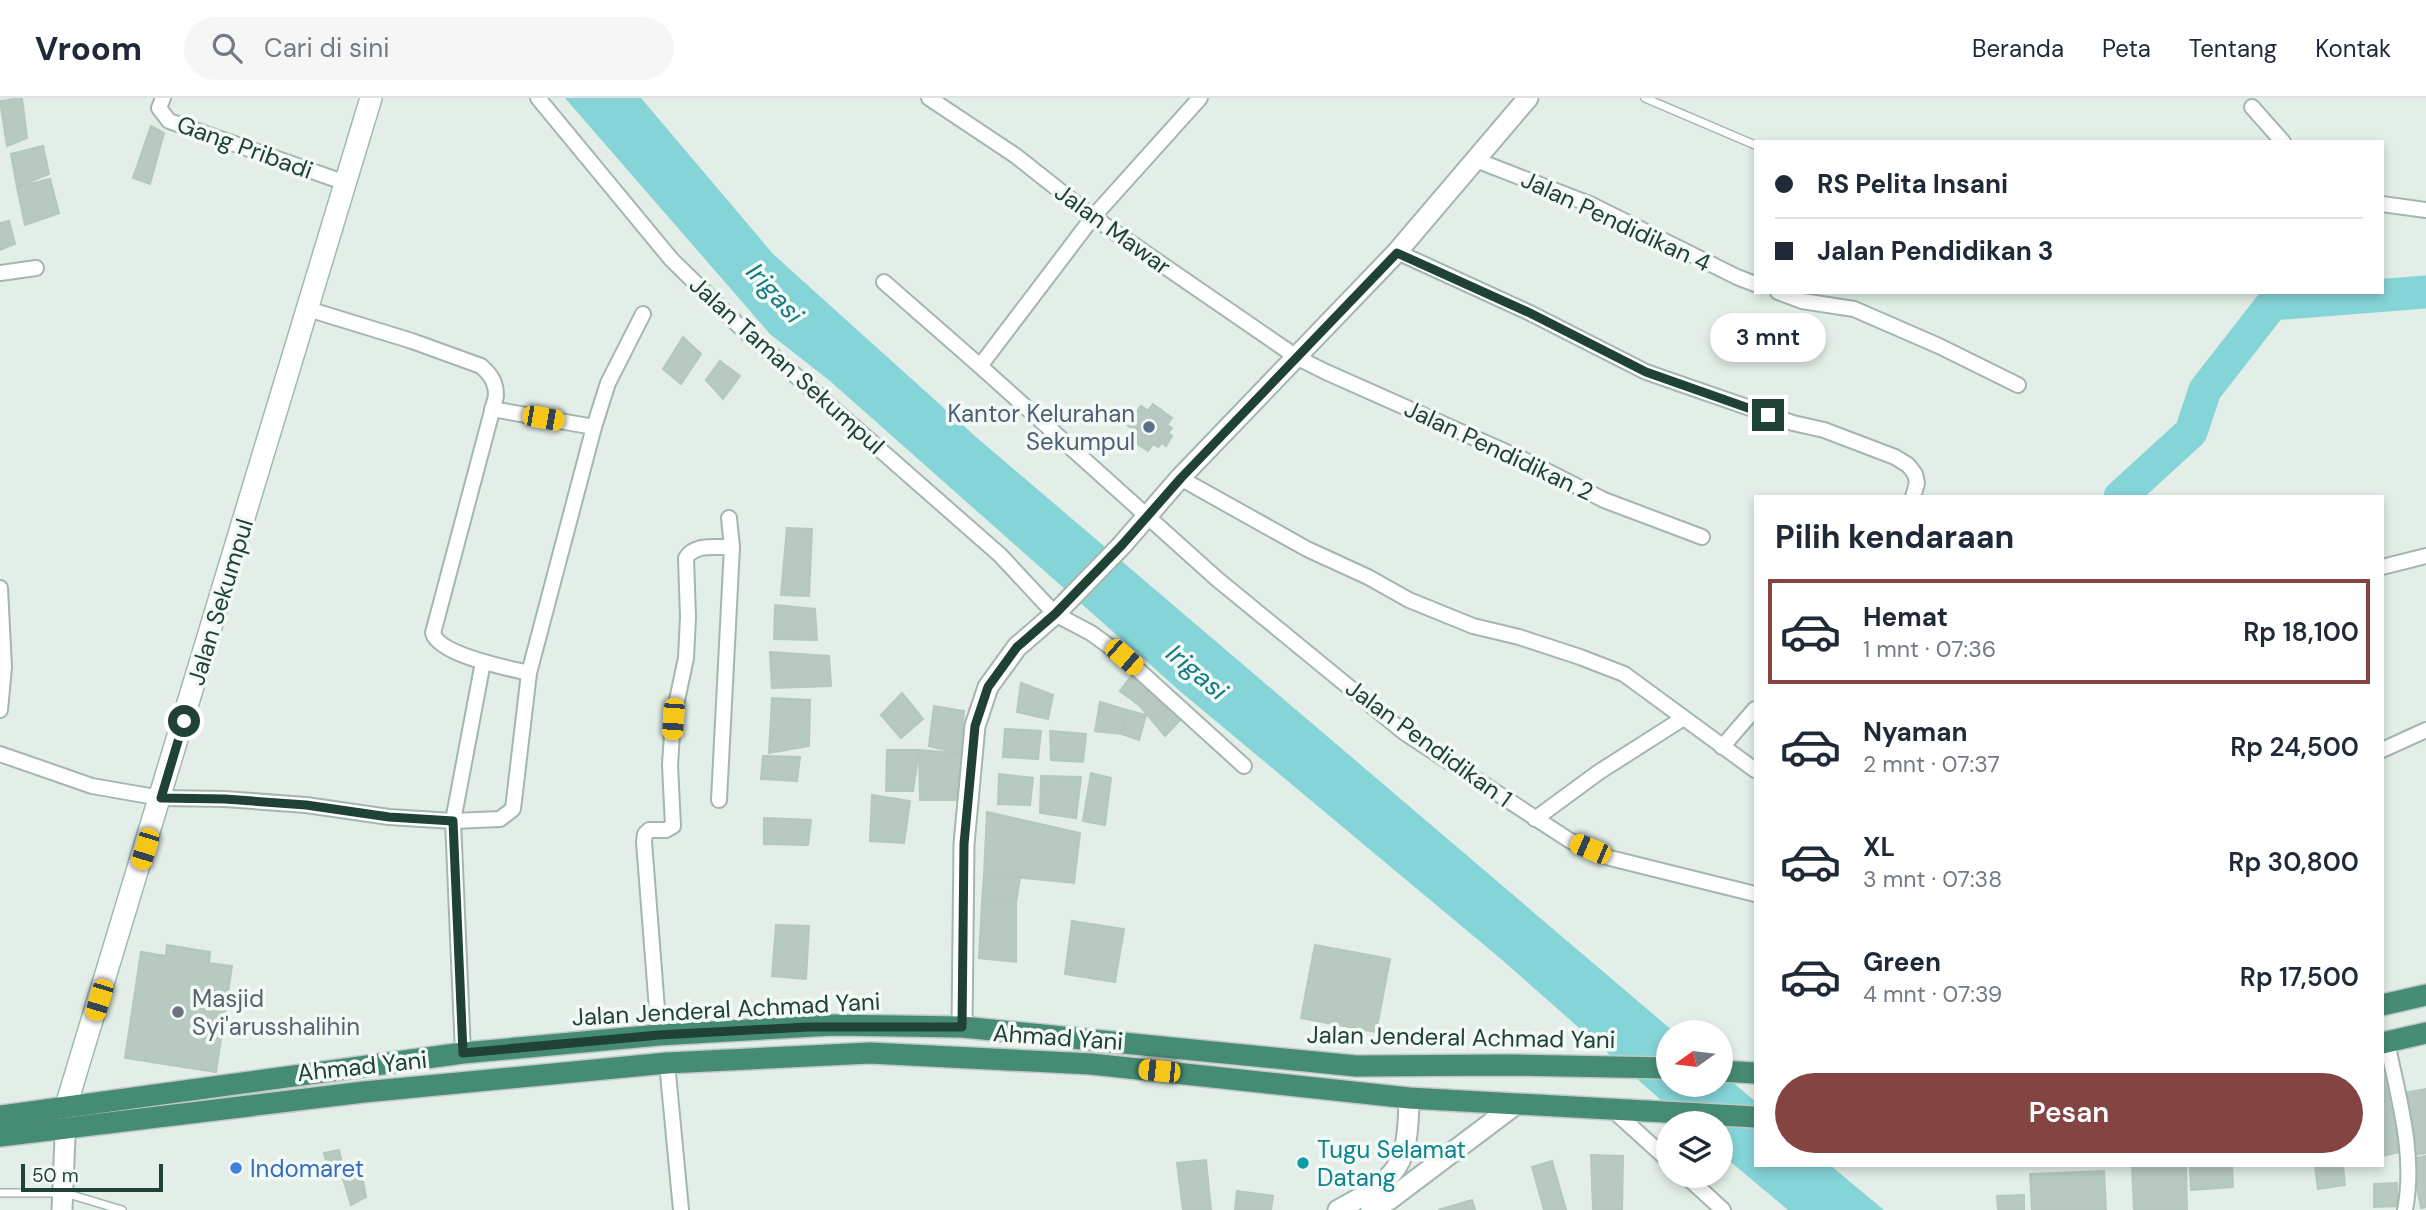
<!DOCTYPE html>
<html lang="id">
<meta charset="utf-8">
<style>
:root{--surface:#fff;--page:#f6f6f7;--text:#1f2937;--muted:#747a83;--line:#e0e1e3;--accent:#844542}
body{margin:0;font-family:"DM Sans",sans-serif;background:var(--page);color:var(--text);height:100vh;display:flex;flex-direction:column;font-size:26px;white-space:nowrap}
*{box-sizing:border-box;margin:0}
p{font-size:23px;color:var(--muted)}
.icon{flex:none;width:38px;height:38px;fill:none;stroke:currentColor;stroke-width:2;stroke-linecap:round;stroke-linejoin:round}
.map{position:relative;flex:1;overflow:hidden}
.drawer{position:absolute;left:1754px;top:397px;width:630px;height:672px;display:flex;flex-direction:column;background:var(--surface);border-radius:0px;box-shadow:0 4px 10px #0003}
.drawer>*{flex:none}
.hud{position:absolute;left:1754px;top:42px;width:630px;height:154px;border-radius:0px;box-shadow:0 4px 10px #0003;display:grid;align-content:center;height:154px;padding:0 21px;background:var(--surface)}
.needle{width:46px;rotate:256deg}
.buttons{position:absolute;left:1656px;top:922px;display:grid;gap:14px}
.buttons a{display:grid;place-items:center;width:77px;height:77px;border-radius:50%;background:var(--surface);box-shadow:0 4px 10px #0003;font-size:35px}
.scale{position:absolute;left:21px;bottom:18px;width:142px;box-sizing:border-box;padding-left:7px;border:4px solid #204135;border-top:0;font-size:19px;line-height:24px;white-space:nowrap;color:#204135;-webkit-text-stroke:5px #f3faf6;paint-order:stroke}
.end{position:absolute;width:32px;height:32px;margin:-16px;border:9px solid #204135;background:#fff;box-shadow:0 0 0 4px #fff}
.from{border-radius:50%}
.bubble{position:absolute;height:49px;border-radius:24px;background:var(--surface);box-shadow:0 4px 10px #0003;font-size:23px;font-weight:600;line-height:49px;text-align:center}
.car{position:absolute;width:21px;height:42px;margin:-21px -10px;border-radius:9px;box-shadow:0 0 5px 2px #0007;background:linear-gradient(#f5c518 24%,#345 0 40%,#f5c518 0 76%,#345 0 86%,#f5c518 0)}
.hud b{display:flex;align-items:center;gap:24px;height:66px;font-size:26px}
.hud b+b{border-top:2px solid var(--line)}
.hud i{width:18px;height:18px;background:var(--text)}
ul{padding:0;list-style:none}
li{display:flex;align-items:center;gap:21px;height:105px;margin:0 14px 10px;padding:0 7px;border:4px solid transparent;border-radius:0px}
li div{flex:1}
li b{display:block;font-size:26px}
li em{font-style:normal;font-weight:600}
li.on{border-color:var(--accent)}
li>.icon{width:63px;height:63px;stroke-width:1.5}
h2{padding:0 21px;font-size:32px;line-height:84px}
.primary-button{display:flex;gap:14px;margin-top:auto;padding:14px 21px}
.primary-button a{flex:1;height:80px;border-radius:42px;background:var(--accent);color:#fff;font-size:28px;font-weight:600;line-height:80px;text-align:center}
header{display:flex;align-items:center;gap:42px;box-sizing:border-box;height:98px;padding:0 35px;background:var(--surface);border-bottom:2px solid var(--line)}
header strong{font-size:33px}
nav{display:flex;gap:38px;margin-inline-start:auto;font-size:24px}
.search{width:490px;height:63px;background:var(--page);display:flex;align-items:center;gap:18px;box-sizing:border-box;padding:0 24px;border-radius:38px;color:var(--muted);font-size:26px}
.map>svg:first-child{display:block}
</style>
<header>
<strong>Vroom</strong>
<div class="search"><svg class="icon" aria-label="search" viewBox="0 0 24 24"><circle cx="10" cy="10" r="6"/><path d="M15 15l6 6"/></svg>Cari di sini</div>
<nav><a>Beranda</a><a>Peta</a><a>Tentang</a><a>Kontak</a></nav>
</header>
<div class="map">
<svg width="2426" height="1112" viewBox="0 0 2426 1112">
<rect width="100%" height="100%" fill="#e2eee7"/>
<path fill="#85d4d8" d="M565 0H641L773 156 976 339 1674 934H1668V987H1720V974L1755 1003V1068H1831L1884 1112H1788L1720 1055V1026L1687 1025 1501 861 1181 594 830 283 770 236Z"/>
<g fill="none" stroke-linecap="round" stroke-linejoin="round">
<path stroke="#85d4d8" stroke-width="33" d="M2120 399 2191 334 2205 292 2272 206 2426 194"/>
</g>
<g fill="#b7c9c0" stroke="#b4c8be" stroke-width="2">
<path d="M22 0 27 40 7 48 0 3Z"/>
<path d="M151 28 164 35 150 86 133 80Z"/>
<path d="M43 48 49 76 17 89 11 56Z"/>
<path d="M50 81 59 115 25 127 17 89Z"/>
<path d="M9 123 15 146 0 152V125Z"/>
<path d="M683 239 701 256 681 286 663 271Z"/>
<path d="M720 263 740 278 723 301 706 282Z"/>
<path d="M1153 306 1172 320 1167 327 1172 330 1168 335 1172 338 1166 348 1162 345 1158 349 1153 346 1148 353 1128 339 1134 332 1127 327 1141 308 1148 313Z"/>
<path d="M787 430 812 431 809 498 781 497Z"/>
<path d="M775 507 815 511 817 542 774 541Z"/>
<path d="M770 554 829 558 831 588 772 590Z"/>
<path d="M1134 574 1152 589 1139 607 1120 593Z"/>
<path d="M1021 585 1053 597 1048 621 1017 614Z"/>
<path d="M1152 589 1170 608 1154 625 1139 607Z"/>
<path d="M902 595 923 621 901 640 881 617Z"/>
<path d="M772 600 810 602 809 648 769 655Z"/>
<path d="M1100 604 1127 612 1122 636 1095 633Z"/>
<path d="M934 608 964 613 961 656 929 648Z"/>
<path d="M1170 608 1182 620 1165 638 1154 625Z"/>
<path d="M1127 612 1146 617 1139 642 1122 636Z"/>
<path d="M1005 631 1041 633 1038 661 1003 659Z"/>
<path d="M1050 633 1086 636 1083 664 1051 662Z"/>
<path d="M887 652H919L913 693H886Z"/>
<path d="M919 652 965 656 959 702H920Z"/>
<path d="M763 658 800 659 797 683 761 681Z"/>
<path d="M1091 675 1111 680 1105 727 1083 723Z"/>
<path d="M999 676 1033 680 1030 707 998 706Z"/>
<path d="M1041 678 1081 679 1076 720 1040 715Z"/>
<path d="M872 697 910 703 904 745 870 743Z"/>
<path d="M987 714 1080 735 1074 785 984 776Z"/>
<path d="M764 720 811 722 808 747 764 746Z"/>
<path d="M984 776 1020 780 1016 805H982Z"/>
<path d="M982 805H1016V864L979 860Z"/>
<path d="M1072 823 1124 831 1115 884 1065 876Z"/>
<path d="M776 827 809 828 806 881 772 878Z"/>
<path d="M167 847 210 854 209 865 232 868 216 974 125 960 141 854 166 858Z"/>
<path d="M1315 847 1390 861 1376 934 1301 920Z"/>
<path d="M2382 970 2392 1015 2382 1018Z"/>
<path d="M2426 991V1055L2414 1057 2403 995Z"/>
<path d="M2392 1015 2400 1054 2382 1058V1018Z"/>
<path d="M339 1052 343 1070 329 1075 324 1055Z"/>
<path d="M1591 1057 1623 1058 1622 1112H1593Z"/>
<path d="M2426 1058V1109L2421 1110 2412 1061Z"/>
<path d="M1206 1062 1211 1112H1183L1177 1065Z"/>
<path d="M1552 1063 1566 1112H1544L1532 1069Z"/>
<path d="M360 1068 366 1099 351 1107 341 1074Z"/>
<path d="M2132 1068H2186L2187 1112H2134Z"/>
<path d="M2190 1068H2232L2233 1089 2191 1092Z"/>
<path d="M2315 1068H2343L2345 1087 2318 1091Z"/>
<path d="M2104 1073 2106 1112H2032L2030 1076Z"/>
<path d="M2397 1085 2398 1108 2374 1109V1086Z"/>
<path d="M1237 1093 1273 1098 1271 1112H1235Z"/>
<path d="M2024 1097V1112H1998L1997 1098Z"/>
<path d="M1472 1102 1475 1112H1438Z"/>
</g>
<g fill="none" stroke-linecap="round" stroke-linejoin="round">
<g stroke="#a4b7ae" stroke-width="10">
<g id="service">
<path d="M1645 0 1755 47"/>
<path d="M0 1095H65L122 1112"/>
</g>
</g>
<g stroke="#a4b7ae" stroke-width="18">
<g id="minor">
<path d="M163 0 159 10 169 23 346 85"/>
<path d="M538 0 671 161 738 227 1000 457 1055 516 1091 535 1124 559 1244 668"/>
<path d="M929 0 1016 58 1093 119 1298 260 1326 274 1533 366 1604 402 1702 439"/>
<path d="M2252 9 2283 44"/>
<path d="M1476 62 1592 107 1737 179 1755 186"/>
<path d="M2382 106 2426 112"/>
<path d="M1397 154 1530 215 1646 274 1793 325 1824 332 1895 359 1908 367 1915 376 1917 385 1913 399"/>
<path d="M0 175 36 170"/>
<path d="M884 184 980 268 1217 481 1405 635 1569 742 1610 760 1755 796"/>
<path d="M1778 194 1802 203 1854 211 1939 248 2018 287"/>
<path d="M308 211 412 243 481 268C491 277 496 284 496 298L433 535C439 557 508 570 529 575"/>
<path d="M980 268 1093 119 1200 0"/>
<path d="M492 311 594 329"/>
<path d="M1180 380 1307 451 1368 479 1409 502 1473 528 1519 539 1580 559 1624 576 1755 672"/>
<path d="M2382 469 2426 458"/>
<path d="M0 490 4 569 0 612"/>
<path d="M1722 649 1755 611"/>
<path d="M2382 652 2426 632"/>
<path d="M0 656 92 688 161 700 225 701 306 707 389 719 453 723 500 721 513 711 529 575 594 329 608 285 643 216"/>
<path d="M719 702 732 449 729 420"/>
<path d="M1535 721 1599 674 1682 621"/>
<path d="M659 937 644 744 645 736 649 732H666L673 728 670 667 673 621 686 560 688 519 686 460C695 445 716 450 732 449"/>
<path d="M2387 944C2398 999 2416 1056 2405 1112"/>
<path d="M463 955 453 723 483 564"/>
<path d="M667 965 681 1112"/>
<path d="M1614 1013 1668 1062"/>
<path d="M1686 1078 1723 1112"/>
</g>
</g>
<g stroke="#a4b7ae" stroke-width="23">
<g id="tertiary">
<path d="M962 929 964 746 975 628 988 589 1017 549 1055 516 1122 447 1180 380 1397 154 1528 0"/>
<path d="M62 1112 66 1015"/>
<path d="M1338 1112C1399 1079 1408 1070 1409 1000"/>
<path d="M1371 1112 1389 1102 1515 1007"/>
</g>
</g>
<g stroke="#9fbbae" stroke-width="24">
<path id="secondary" d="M66 1008 371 0"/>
</g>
<g stroke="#c1cac6" stroke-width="24">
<g id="trunk">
<path d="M2382 907 2426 897"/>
<path d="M2382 945 2426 935"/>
<path d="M1720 973 1755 975"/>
<path d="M0 1018 463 955 659 937 833 927 962 929 1356 968 1510 967 1668 970"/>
<path d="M0 1038 364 994 667 965 870 955 1091 966 1409 1000 1755 1019"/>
</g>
</g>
<use href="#service" stroke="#fff" stroke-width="7"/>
<use href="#minor" stroke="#fff" stroke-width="14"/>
<use href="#tertiary" stroke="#fff" stroke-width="19"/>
<use href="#secondary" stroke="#fff" stroke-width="21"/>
<use href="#trunk" stroke="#468c74" stroke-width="21"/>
</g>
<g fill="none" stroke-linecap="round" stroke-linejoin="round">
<path stroke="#204135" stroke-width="9" d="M184 623 161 700 225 701 306 707 389 719 453 723 463 955 659 937 808 929H962L964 746 975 628 988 589 1017 549 1055 516 1122 447 1181 380 1397 155 1530 215 1646 274 1768 317"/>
</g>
<circle fill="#5c6f8a" stroke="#f3faf6" stroke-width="2.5" cx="1149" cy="329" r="7"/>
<circle fill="#6b7280" stroke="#f3faf6" stroke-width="2.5" cx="178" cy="914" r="7"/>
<circle fill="#0f9aa8" stroke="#f3faf6" stroke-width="2.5" cx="1303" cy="1065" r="7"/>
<circle fill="#3f7fe0" stroke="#f3faf6" stroke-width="2.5" cx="236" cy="1070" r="7"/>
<g text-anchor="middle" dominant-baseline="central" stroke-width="7" stroke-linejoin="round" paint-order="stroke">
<g font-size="24" fill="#204135" stroke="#f3faf6">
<text transform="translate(245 49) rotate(20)">Gang Pribadi</text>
<text transform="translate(1616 123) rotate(25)">Jalan Pendidikan 4</text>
<text transform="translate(1113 131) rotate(36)">Jalan Mawar</text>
<text transform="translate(787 267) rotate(42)">Jalan Taman Sekumpul</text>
<text transform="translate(1499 352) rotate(25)">Jalan Pendidikan 2</text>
<text transform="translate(220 504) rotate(-73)">Jalan Sekumpul</text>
<text transform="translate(1429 645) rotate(36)">Jalan Pendidikan 1</text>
<text transform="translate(726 911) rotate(-3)">Jalan Jenderal Achmad Yani</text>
<text transform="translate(1058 939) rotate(4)">Ahmad Yani</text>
<text transform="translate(1461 939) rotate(1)">Jalan Jenderal Achmad Yani</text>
<text transform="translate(362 968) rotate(-6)">Ahmad Yani</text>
</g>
<g font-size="24" fill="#4e5e75" stroke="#f3faf6" text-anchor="end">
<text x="1135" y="315">Kantor Kelurahan<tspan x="1135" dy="28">Sekumpul</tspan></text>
</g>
<g font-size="24" fill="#5b616d" stroke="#f3faf6" text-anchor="start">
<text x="192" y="900">Masjid<tspan x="192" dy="28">Syi'arusshalihin</tspan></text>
</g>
<g font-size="24" fill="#0d838f" stroke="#f3faf6" text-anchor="start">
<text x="1317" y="1051">Tugu Selamat<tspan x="1317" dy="28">Datang</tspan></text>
</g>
<g font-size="24" fill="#366cbe" stroke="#f3faf6" text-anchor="start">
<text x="250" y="1070">Indomaret</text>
</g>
<g font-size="26" font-style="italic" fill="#137c83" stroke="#f3faf6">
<text transform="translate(775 195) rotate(48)">Irigasi</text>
<text transform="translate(1197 574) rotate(40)">Irigasi</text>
</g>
</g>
</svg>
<div class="buttons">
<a><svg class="needle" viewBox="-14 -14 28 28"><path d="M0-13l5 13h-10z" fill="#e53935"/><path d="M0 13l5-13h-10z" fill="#747a83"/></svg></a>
<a><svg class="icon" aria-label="layers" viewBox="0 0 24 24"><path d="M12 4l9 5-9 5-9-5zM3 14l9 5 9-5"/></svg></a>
</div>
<div class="scale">50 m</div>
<i class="end from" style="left:184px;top:623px"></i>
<i class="end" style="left:1768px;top:317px"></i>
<div class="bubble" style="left:1710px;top:215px;width:116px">3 mnt</div>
<i class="car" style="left:543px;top:320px;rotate:100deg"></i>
<i class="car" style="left:1124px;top:559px;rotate:131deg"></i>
<i class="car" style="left:673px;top:621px;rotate:184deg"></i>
<i class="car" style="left:145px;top:751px;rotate:197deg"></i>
<i class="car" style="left:1590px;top:751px;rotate:293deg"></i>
<i class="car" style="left:99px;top:902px;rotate:197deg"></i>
<i class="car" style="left:1159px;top:973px;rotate:276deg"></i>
<div class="hud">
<b><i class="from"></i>RS Pelita Insani</b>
<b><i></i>Jalan Pendidikan 3</b>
</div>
<section class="drawer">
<h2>Pilih kendaraan</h2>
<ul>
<li class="on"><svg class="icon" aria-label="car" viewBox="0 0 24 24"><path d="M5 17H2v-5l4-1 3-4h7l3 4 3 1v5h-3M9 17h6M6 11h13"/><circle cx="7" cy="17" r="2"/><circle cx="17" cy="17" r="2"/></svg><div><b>Hemat</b><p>1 mnt · 07:36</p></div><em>Rp 18,100</em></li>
<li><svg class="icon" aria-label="car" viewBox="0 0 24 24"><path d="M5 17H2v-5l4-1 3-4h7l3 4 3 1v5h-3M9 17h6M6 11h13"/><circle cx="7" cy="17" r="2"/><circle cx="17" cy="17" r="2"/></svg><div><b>Nyaman</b><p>2 mnt · 07:37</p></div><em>Rp 24,500</em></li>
<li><svg class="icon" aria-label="car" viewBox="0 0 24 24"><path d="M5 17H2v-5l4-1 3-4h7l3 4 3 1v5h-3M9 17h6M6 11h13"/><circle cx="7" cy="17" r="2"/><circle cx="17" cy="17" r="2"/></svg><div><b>XL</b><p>3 mnt · 07:38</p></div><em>Rp 30,800</em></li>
<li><svg class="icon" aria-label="car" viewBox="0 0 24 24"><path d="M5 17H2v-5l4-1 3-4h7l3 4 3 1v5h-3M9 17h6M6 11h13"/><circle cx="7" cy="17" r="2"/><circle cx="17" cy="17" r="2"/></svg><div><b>Green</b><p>4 mnt · 07:39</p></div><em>Rp 17,500</em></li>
</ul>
<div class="primary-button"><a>Pesan</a></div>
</section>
</div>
